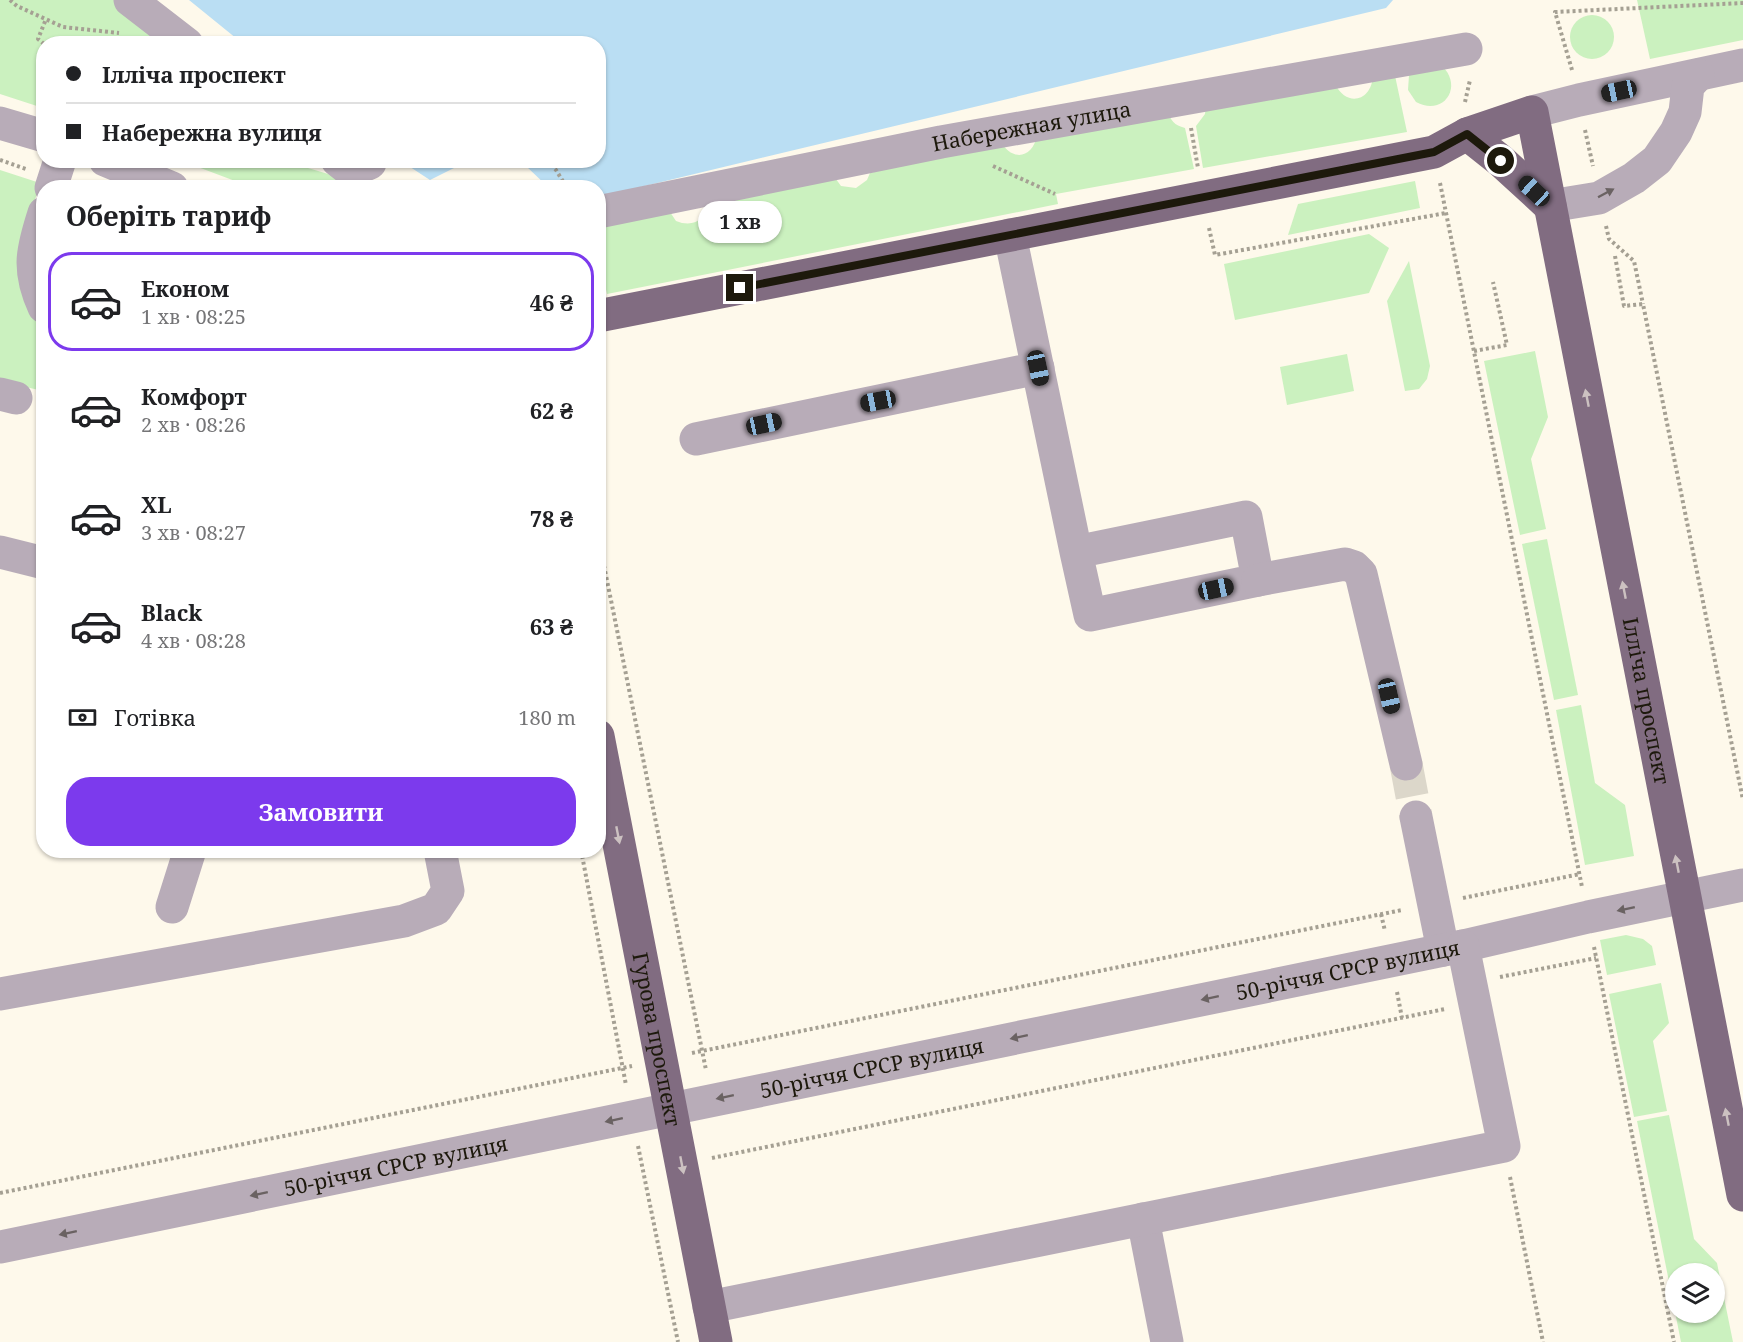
<!DOCTYPE html>
<html lang="uk">
<meta charset="utf-8">
<style>
:root{--surface:#fff;--page:#f6f6f6;--text:#202124;--muted:#757577;--line:#e0e0e0;--accent:#7c3aed}
body{margin:0;font-family:"Noto Serif",serif;background:var(--page);color:var(--text);height:100vh;display:flex;flex-direction:column;font-size:22px;white-space:nowrap}
*{box-sizing:border-box;margin:0}
p{font-size:20px;color:var(--muted)}
.icon{flex:none;width:33px;height:33px;fill:none;stroke:currentColor;stroke-width:2;stroke-linecap:round;stroke-linejoin:round}
.map{position:relative;flex:1;overflow:hidden}
.side{position:absolute;left:36px;top:180px;width:570px;height:678px;display:flex;flex-direction:column;background:var(--surface);border-radius:24px;box-shadow:0 2px 4px #0004}
.side>*{flex:none}
.guide{position:absolute;left:36px;top:36px;width:570px;height:132px;border-radius:24px;box-shadow:0 2px 4px #0004;display:grid;align-content:center;height:132px;padding:0 30px;background:var(--surface)}
.tools{position:absolute;left:1665px;top:1263px;display:grid;gap:12px}
.tools a{display:grid;place-items:center;width:60px;height:60px;border-radius:50%;background:var(--surface);box-shadow:0 2px 4px #0004;font-size:30px}
.end{position:absolute;width:27px;height:27px;margin:-14px;border:8px solid #1d190c;background:#fff;box-shadow:0 0 0 3px #fff}
.from{border-radius:50%}
.bubble{position:absolute;height:42px;border-radius:21px;background:var(--surface);box-shadow:0 2px 4px #0004;font-size:20px;font-weight:700;line-height:42px;text-align:center}
.car{position:absolute;width:18px;height:36px;margin:-18px -9px;border-radius:8px;box-shadow:0 0 4px 2px #0007;background:linear-gradient(#222 24%,#8ab4d8 0 40%,#222 0 76%,#8ab4d8 0 86%,#222 0)}
.guide b{display:flex;align-items:center;gap:21px;height:57px;font-size:22px}
.guide b+b{border-top:2px solid var(--line)}
.guide i{width:15px;height:15px;background:var(--text)}
ul{padding:0;list-style:none}
li{display:flex;align-items:center;gap:18px;height:99px;margin:0 12px 9px;padding:0 18px;border:3px solid transparent;border-radius:24px}
li div{flex:1}
li b{display:block;font-size:22px}
li em{font-style:normal;font-weight:700}
li.active{border-color:var(--accent)}
li>.icon{width:54px;height:54px;stroke-width:1.5}
h2{padding:0 30px;font-size:27px;line-height:72px}
.pay{display:flex;align-items:center;gap:15px;height:66px;padding:0 30px;font-size:22px}
.pay p{margin-inline-start:auto}
.button{display:flex;gap:12px;margin-top:auto;padding:12px 30px}
.button a{flex:1;height:69px;border-radius:24px;background:var(--accent);color:#fff;font-size:24px;font-weight:700;line-height:69px;text-align:center}
.map>svg:first-child{display:block}
</style>
<div class="map">
<svg width="1743" height="1342" viewBox="0 0 1743 1342">
<rect width="100%" height="100%" fill="#fef9eb"/>
<g fill="#cbf1bf" fill-rule="evenodd">
<path d="M0 0H114L170 43 44 44 43 108 0 94Z"/>
<path d="M1637 0H1743V40L1650 59Z"/>
<circle cx="1592" cy="37" r="22"/>
<path d="M1442 66C1464 87 1443 117 1416 102L1408 90 1409 75Z"/>
<path d="M1394 71 1407 132 1203 168 1196 126 1205 114 1206 105 1335 84C1347 108 1372 101 1373 75Z"/>
<path d="M1167 110C1171 121 1174 125 1185 128L1194 169 1056 194 1058 204 607 294 599 258 598 221 668 209 676 221C693 228 707 220 708 201L833 175 841 186 856 188 867 180 870 173 1000 140C1011 162 1033 159 1037 135Z"/>
<path d="M182 161H301L308 168 345 179 347 187H251Z"/>
<path d="M0 170 40 183 22 242 26 299 43 333V391L0 381Z"/>
<path d="M1415 181 1420 208 1288 235 1298 204Z"/>
<path d="M1369 234 1389 248 1369 293 1235 320 1224 264Z"/>
<path d="M1409 261 1430 366 1427 379 1419 389 1405 391 1387 301Z"/>
<path d="M1535 351 1548 417 1531 459 1546 529 1520 535 1484 361Z"/>
<path d="M1347 354 1354 391 1287 405 1280 367Z"/>
<path d="M1547 539 1578 695 1554 700 1522 544Z"/>
<path d="M1581 705 1595 783 1625 805 1634 856 1585 865 1556 710Z"/>
<path d="M1626 935 1643 939 1652 946 1656 965 1607 975 1600 940Z"/>
<path d="M1661 983 1669 1023 1653 1041 1667 1111 1634 1117 1609 994Z"/>
<path d="M1669 1115 1694 1239 1717 1263 1733 1342H1681L1637 1121ZM1676 1274H1714V1312H1676Z"/>
</g>
<g fill="#badef3">
<path d="M189 0H1393L1386 8 599 197 598 188 548 187 527 167 513 161 598 160V44L242 43Z"/>
<path d="M401 161H468L430 180Z"/>
</g>
<g fill="none" stroke-linecap="round" stroke-linejoin="round">
<path stroke="#dcd7ca" stroke-width="33" stroke-dasharray="33 16" stroke-linecap="butt" d="M1406 764 1416 817"/>
<g stroke="#a5a093" stroke-width="4" stroke-dasharray="3 3" stroke-linecap="butt">
<path d="M10 0 17 6 63 27 119 33"/>
<path d="M44 44 38 39 46 19"/>
<path d="M1572 70 1555 12 1743 3"/>
<path d="M1465 102 1470 80"/>
<path d="M1191 128 1198 168"/>
<path d="M1585 130 1593 166"/>
<path d="M0 160 26 169"/>
<path d="M547 160 556 170 567 188"/>
<path d="M993 166 1055 194"/>
<path d="M1440 183 1582 887"/>
<path d="M1606 226 1609 239 1634 261 1643 304"/>
<path d="M1209 228 1215 255 1446 213"/>
<path d="M1615 256 1624 306 1643 304 1743 800"/>
<path d="M1474 351 1507 345 1493 282"/>
<path d="M598 536 706 1070"/>
<path d="M581 850 626 1085"/>
<path d="M1463 898 1580 874"/>
<path d="M1381 914 1385 931"/>
<path d="M1594 947 1674 1342"/>
<path d="M1500 977 1596 958"/>
<path d="M1397 992 1402 1018"/>
<path d="M692 1053 1402 910"/>
<path d="M638 1146 678 1342"/>
<path d="M712 1158 1445 1009"/>
<path d="M1510 1177 1543 1342"/>
<path d="M0 1193 632 1066"/>
</g>
<g stroke="#b8acb8" stroke-width="33">
<path d="M130 0 187 44"/>
<path d="M1532 112 1579 100 1743 65"/>
<path d="M0 123 44 136"/>
<path d="M105 160 172 188"/>
<path d="M337 160 351 171 370 163"/>
<path d="M51 188 60 160"/>
<path d="M1550 206 1599 198 1634 178 1657 160 1676 132 1685 112 1688 86 1698 75"/>
<path id="s1" d="M598 212 941 142 1466 49"/>
<path d="M44 213C32 250 27 270 44 307"/>
<path d="M1010 235 1076 552 1246 517 1258 580 1090 615 1076 552"/>
<path d="M0 394 16 398"/>
<path d="M696 439 1038 368"/>
<path d="M0 552 44 563"/>
<path d="M1258 580 1345 564 1354 567 1361 574 1406 764"/>
<path d="M1416 817 1443 950"/>
<path d="M172 907 190 850"/>
<path d="M0 994 404 921 436 909 448 891 440 850"/>
<path d="M1143 1219 1167 1342"/>
<path id="s2" d="M0 1247 1463 946 1588 917 1743 885"/>
<path d="M709 1307 1504 1146 1463 946"/>
</g>
<g stroke="#816c81" stroke-width="33">
<path d="M1467 134 1501 161 1550 206"/>
<path id="s3" d="M598 316 1434 152 1467 134 1532 112 1743 1195"/>
<path id="s4" d="M598 736 716 1342"/>
</g>
</g>
<defs><path id="oneway-solid" d="M-6-.8H1V-3.2L6.5 0L1 3.2V.8H-6Z" transform="scale(1.5)"/></defs>
<g fill="#6a6262">
<use href="#oneway-solid" transform="translate(1606 193) rotate(-28)"/>
<use href="#oneway-solid" transform="translate(1626 909) rotate(168)"/>
<use href="#oneway-solid" transform="translate(1210 998) rotate(168)"/>
<use href="#oneway-solid" transform="translate(1019 1037) rotate(168)"/>
<use href="#oneway-solid" transform="translate(725 1097) rotate(168)"/>
<use href="#oneway-solid" transform="translate(614 1120) rotate(168)"/>
<use href="#oneway-solid" transform="translate(259 1194) rotate(168)"/>
<use href="#oneway-solid" transform="translate(68 1233) rotate(168)"/>
</g>
<g fill="#ccc1c1">
<use href="#oneway-solid" transform="translate(1587 398) rotate(-101)"/>
<use href="#oneway-solid" transform="translate(1624 590) rotate(-101)"/>
<use href="#oneway-solid" transform="translate(618 835) rotate(79)"/>
<use href="#oneway-solid" transform="translate(1677 864) rotate(-101)"/>
<use href="#oneway-solid" transform="translate(1727 1117) rotate(-101)"/>
<use href="#oneway-solid" transform="translate(682 1165) rotate(79)"/>
</g>
<g fill="none" stroke-linecap="round" stroke-linejoin="round">
<path stroke="#1d190c" stroke-width="8" d="M740 288 1434 152 1467 134 1501 161"/>
</g>
<g text-anchor="middle" dominant-baseline="central" stroke-width="6" stroke-linejoin="round" paint-order="stroke">
<g font-size="21" fill="#1d190c" stroke="#fef9eb">
<text stroke="none"><textPath href="#s1" startOffset="442">Набережная улица</textPath></text>
<text stroke="none"><textPath href="#s3" startOffset="1558">Ілліча проспект</textPath></text>
<text stroke="none"><textPath href="#s2" startOffset="1376">50-річчя СРСР вулиця</textPath></text>
<text stroke="none"><textPath href="#s4" startOffset="309">Гурова проспект</textPath></text>
<text stroke="none"><textPath href="#s2" startOffset="890">50-річчя СРСР вулиця</textPath></text>
<text stroke="none"><textPath href="#s2" startOffset="404">50-річчя СРСР вулиця</textPath></text>
</g>
</g>
</svg>
<div class="tools">
<a><svg class="icon" aria-label="layers" viewBox="0 0 24 24"><path d="M12 4l9 5-9 5-9-5zM3 14l9 5 9-5"/></svg></a>
</div>
<i class="end from" style="left:1501px;top:161px"></i>
<i class="end" style="left:740px;top:288px"></i>
<div class="bubble" style="left:698px;top:201px;width:84px">1 хв</div>
<i class="car" style="left:1619px;top:91px;rotate:258deg"></i>
<i class="car" style="left:1534px;top:191px;rotate:313deg"></i>
<i class="car" style="left:1038px;top:368px;rotate:168deg"></i>
<i class="car" style="left:878px;top:401px;rotate:259deg"></i>
<i class="car" style="left:764px;top:424px;rotate:78deg"></i>
<i class="car" style="left:1216px;top:589px;rotate:78deg"></i>
<i class="car" style="left:1389px;top:696px;rotate:167deg"></i>
<div class="guide">
<b><i class="from"></i>Ілліча проспект</b>
<b><i></i>Набережна вулиця</b>
</div>
<section class="side">
<h2>Оберіть тариф</h2>
<ul>
<li class="active"><svg class="icon" aria-label="car" viewBox="0 0 24 24"><path d="M5 17H2v-5l4-1 3-4h7l3 4 3 1v5h-3M9 17h6M6 11h13"/><circle cx="7" cy="17" r="2"/><circle cx="17" cy="17" r="2"/></svg><div><b>Економ</b><p>1 хв · 08:25</p></div><em>46 ₴</em></li>
<li><svg class="icon" aria-label="car" viewBox="0 0 24 24"><path d="M5 17H2v-5l4-1 3-4h7l3 4 3 1v5h-3M9 17h6M6 11h13"/><circle cx="7" cy="17" r="2"/><circle cx="17" cy="17" r="2"/></svg><div><b>Комфорт</b><p>2 хв · 08:26</p></div><em>62 ₴</em></li>
<li><svg class="icon" aria-label="car" viewBox="0 0 24 24"><path d="M5 17H2v-5l4-1 3-4h7l3 4 3 1v5h-3M9 17h6M6 11h13"/><circle cx="7" cy="17" r="2"/><circle cx="17" cy="17" r="2"/></svg><div><b>XL</b><p>3 хв · 08:27</p></div><em>78 ₴</em></li>
<li><svg class="icon" aria-label="car" viewBox="0 0 24 24"><path d="M5 17H2v-5l4-1 3-4h7l3 4 3 1v5h-3M9 17h6M6 11h13"/><circle cx="7" cy="17" r="2"/><circle cx="17" cy="17" r="2"/></svg><div><b>Black</b><p>4 хв · 08:28</p></div><em>63 ₴</em></li>
</ul>
<div class="pay"><svg class="icon" aria-label="cash" viewBox="0 0 24 24"><path d="M3 7h18v10H3z"/><circle cx="12" cy="12" r="2"/></svg>Готівка<p>180 m</p></div>
<div class="button"><a>Замовити</a></div>
</section>
</div>
